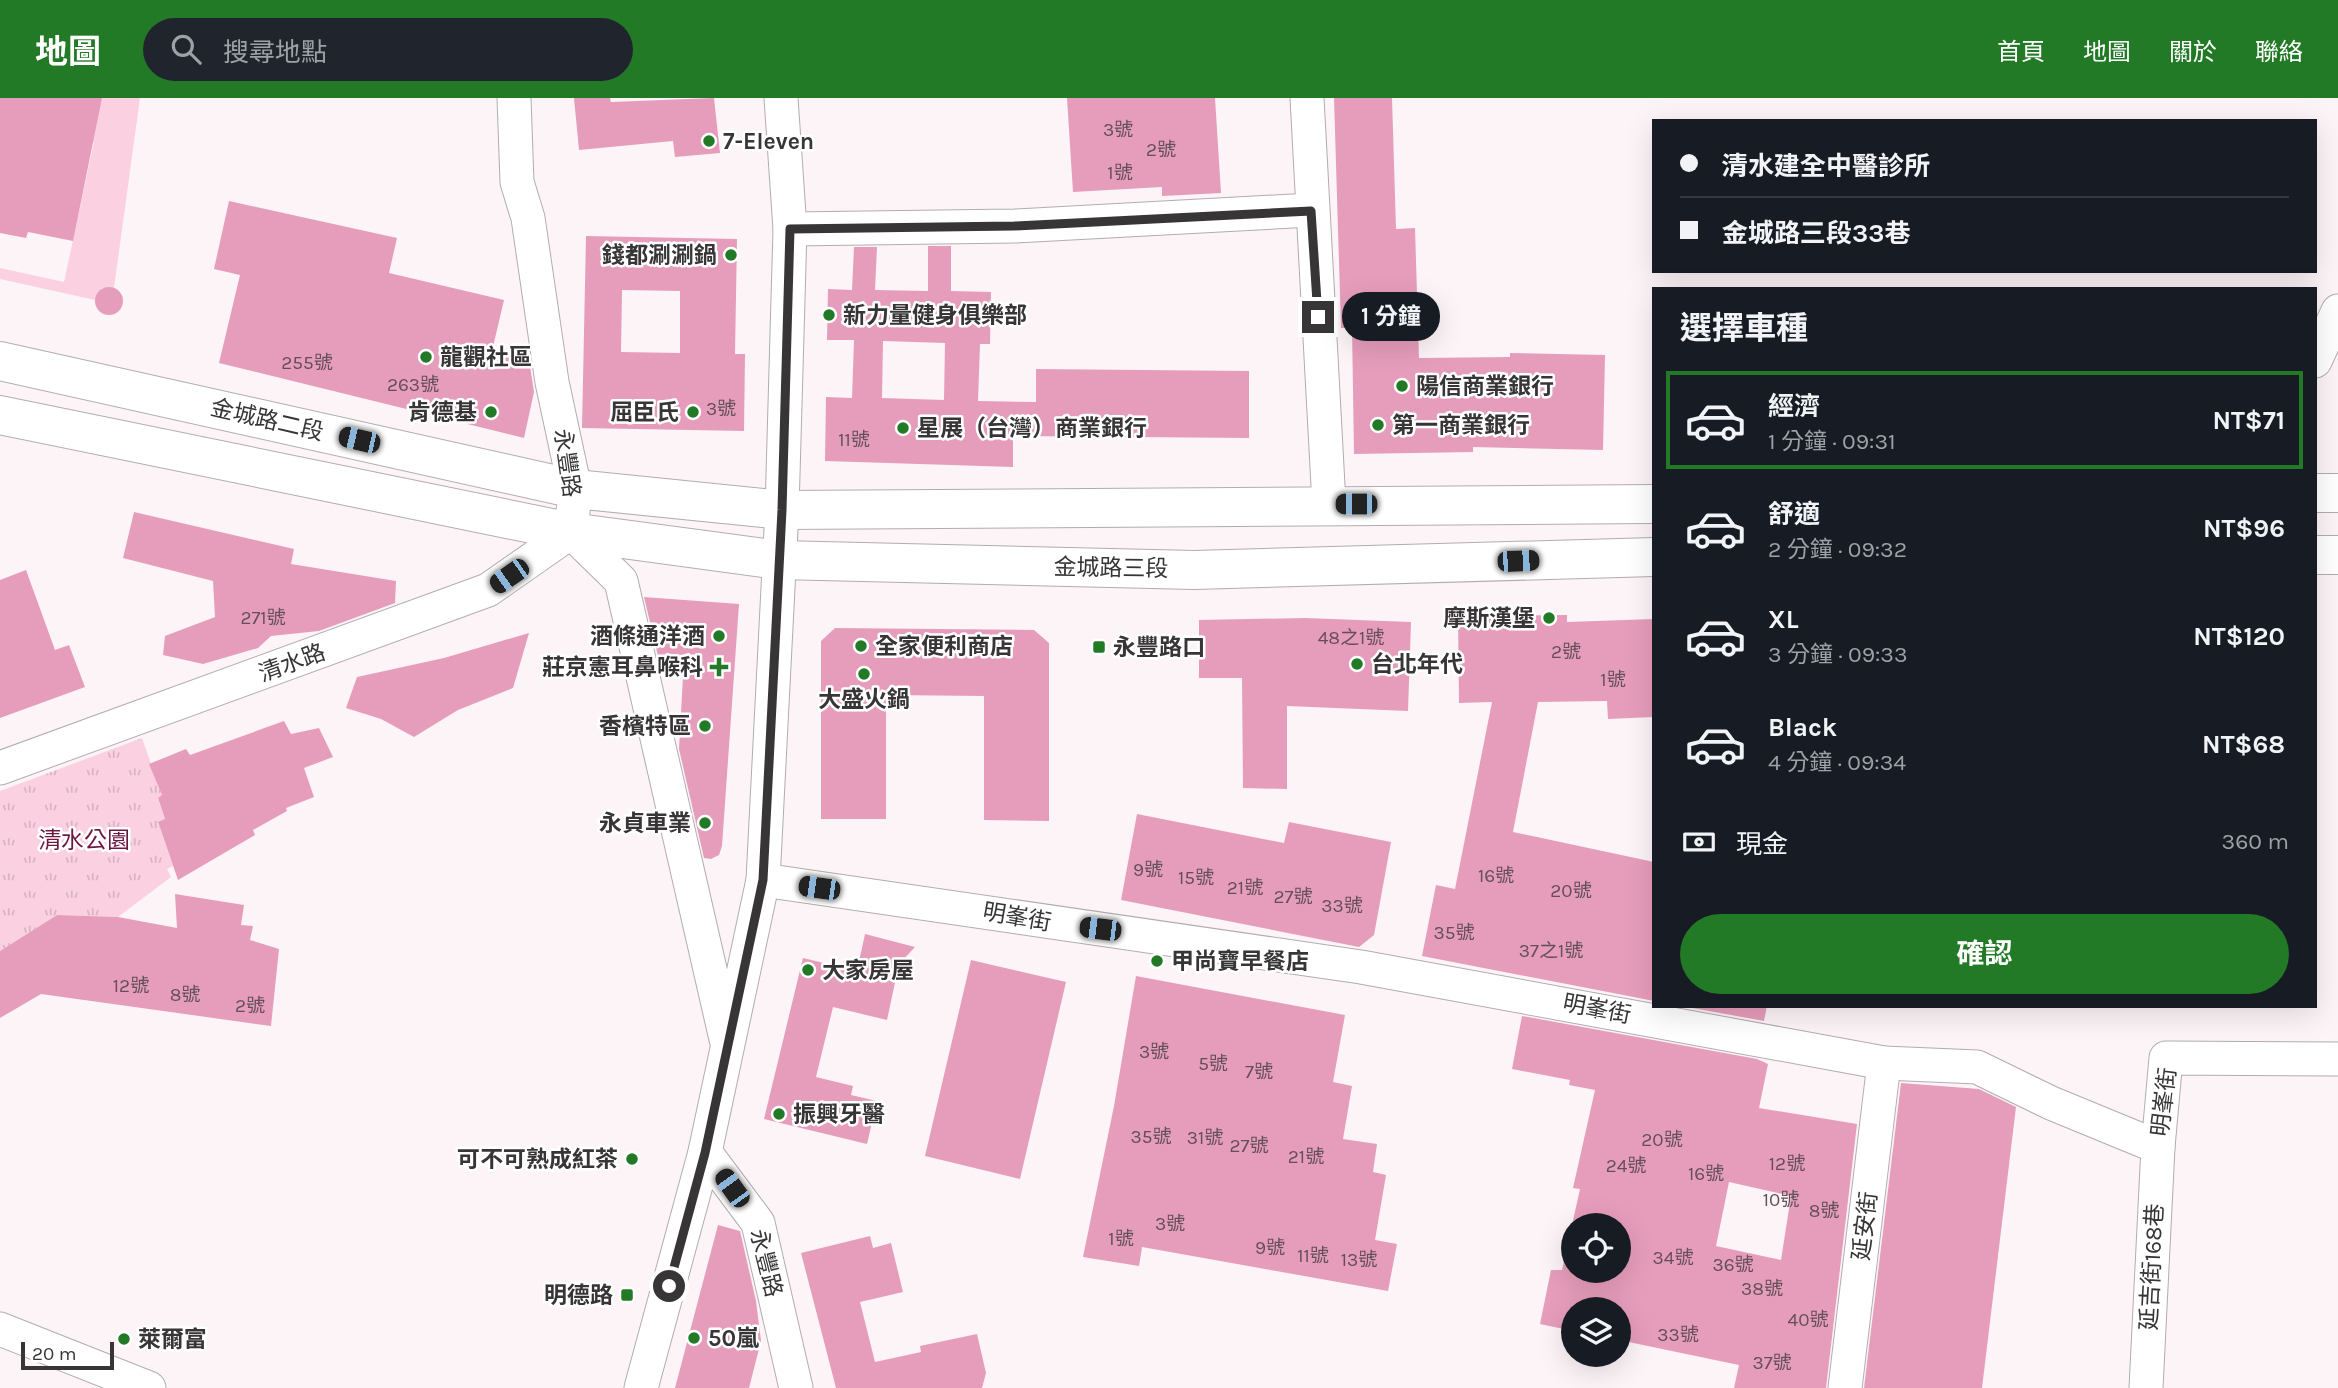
<!DOCTYPE html>
<html lang="zh-TW">
<meta charset="utf-8">
<style>
:root{--surface:#171b24;--page:#20242c;--text:#f1f3f6;--muted:#9ea1a6;--line:#363941;--accent:#227926}
body{margin:0;font-family:Karla,"Noto Sans TC",sans-serif;background:var(--page);color:var(--text);height:100vh;display:flex;flex-direction:column;font-size:26px;white-space:nowrap}
*{box-sizing:border-box;margin:0}
p{font-size:23px;color:var(--muted)}
.icon{flex:none;width:38px;height:38px;fill:none;stroke:currentColor;stroke-width:2;stroke-linecap:round;stroke-linejoin:round}
.map{position:relative;flex:1;overflow:hidden}
.side{position:absolute;left:1652px;top:189px;width:665px;height:721px;display:flex;flex-direction:column;background:var(--surface);border-radius:0px;box-shadow:0 7px 28px #0002}
.side>*{flex:none}
.top-card{position:absolute;left:1652px;top:21px;width:665px;height:154px;border-radius:0px;box-shadow:0 7px 28px #0002;display:grid;align-content:center;height:154px;padding:0 28px;background:var(--surface)}
.fabs{position:absolute;left:1561px;top:1115px;display:grid;gap:14px}
.fabs a{display:grid;place-items:center;width:70px;height:70px;border-radius:50%;background:var(--surface);box-shadow:0 7px 28px #0002;font-size:35px}
.scale{position:absolute;left:21px;bottom:18px;width:93px;box-sizing:border-box;padding-left:7px;border:4px solid #373536;border-top:0;font-size:19px;line-height:24px;white-space:nowrap;color:#373536;-webkit-text-stroke:5px #fff;paint-order:stroke}
.end{position:absolute;width:32px;height:32px;margin:-16px;border:9px solid #373536;background:#fff;box-shadow:0 0 0 4px #fff}
.from{border-radius:50%}
.bubble{position:absolute;height:49px;border-radius:24px;background:var(--surface);box-shadow:0 7px 28px #0002;font-size:23px;font-weight:700;line-height:49px;text-align:center}
.car{position:absolute;width:21px;height:42px;margin:-21px -10px;border-radius:9px;box-shadow:0 0 5px 2px #0007;background:linear-gradient(#222 24%,#8ab4d8 0 40%,#222 0 76%,#8ab4d8 0 86%,#222 0)}
.top-card b{display:flex;align-items:center;gap:24px;height:66px;font-size:26px}
.top-card b+b{border-top:2px solid var(--line)}
.top-card i{width:18px;height:18px;background:var(--text)}
ul{padding:0;list-style:none}
li{display:flex;align-items:center;gap:21px;height:98px;margin:0 14px 10px;padding:0 14px;border:4px solid transparent;border-radius:0px}
li div{flex:1}
li b{display:block;font-size:26px}
li em{font-style:normal;font-weight:700}
li.active{border-color:var(--accent)}
li>.icon{width:63px;height:63px;stroke-width:1.5}
h2{padding:0 28px;font-size:32px;line-height:84px}
.pay{display:flex;align-items:center;gap:18px;height:77px;padding:0 28px;font-size:26px}
.pay p{margin-inline-start:auto}
.primary-button{display:flex;gap:14px;margin-top:auto;padding:14px 28px}
.primary-button a{flex:1;height:80px;border-radius:42px;background:var(--accent);color:#fff;font-size:28px;font-weight:700;line-height:80px;text-align:center}
header{display:flex;align-items:center;gap:42px;box-sizing:border-box;height:98px;padding:0 35px;background:var(--accent);color:#fff}
header strong{font-size:33px}
nav{display:flex;gap:38px;margin-inline-start:auto;font-size:24px}
.search{width:490px;height:63px;background:var(--page);display:flex;align-items:center;gap:18px;box-sizing:border-box;padding:0 24px;border-radius:38px;color:var(--muted);font-size:26px}
.map>svg:first-child{display:block}
</style>
<header>
<strong>地圖</strong>
<div class="search"><svg class="icon" aria-label="search" viewBox="0 0 24 24"><circle cx="10" cy="10" r="6"/><path d="M15 15l6 6"/></svg>搜尋地點</div>
<nav><a>首頁</a><a>地圖</a><a>關於</a><a>聯絡</a></nav>
</header>
<div class="map">
<svg width="2338" height="1290" viewBox="0 0 2338 1290">
<defs>
<pattern id="park-tufts" width="24" height="20" patternUnits="userSpaceOnUse" patternTransform="scale(1.75)"><rect width="24" height="20" fill="#fbd1e1"/><path d="M3 7l-1-3M5 7V3M7 7l1-3M15 17l-1-3M17 17v-4M19 17l1-3" fill="none" stroke="#d8b4c2"/></pattern>
</defs>
<rect width="100%" height="100%" fill="#fcf4f7"/>
<path fill="#fbd1e1" d="M8 0H140L114 190H102L95 202 0 181V170L64 184 94 44Z"/>
<path fill="url(#park-tufts)" d="M142 640 162 697 158 701 165 721 158 725 173 768 167 771 171 779 118 819 57 817 0 853V693Z"/>
<g fill="#e69dbb" fill-rule="evenodd">
<path d="M0 0H102L73 143 28 134 26 140 0 135Z"/>
<path d="M574 0H610L611 4 714 0 720 55 675 59 673 43 579 52Z"/>
<path d="M1067 0H1215L1221 95 1162 98V89L1073 94Z"/>
<path d="M1334 0H1392L1396 131 1415 130 1419 260 1510 259V255L1605 257 1603 352 1473 349V354L1354 356 1352 230H1341Z"/>
<path d="M229 103 397 140 389 175 504 202 492 253 529 262 534 294 524 340 219 265 240 177 214 171Z"/>
<path d="M586 138 737 141 735 256H745L744 333 582 330ZM622 192 680 193V255L621 254Z"/>
<path d="M928 148H951V193L991 194 990 246H980L978 303 1036 304V271L1249 273V340L1013 338V369L825 363 826 299 852 300 854 242H827L828 191 852 192 854 149H877L875 192 928 193ZM883 243 945 245 944 302 882 300Z"/>
<circle cx="109" cy="203" r="14"/>
<path d="M134 414 294 451 291 466 396 483 395 505 319 533 271 538 258 550 203 566 163 557 165 538 215 519 213 483 123 460Z"/>
<path d="M26 472 55 552 69 547 85 589 0 620V482Z"/>
<path d="M644 499 739 506 722 748 719 757 711 761 704 760 679 651 684 560 658 558Z"/>
<path d="M1567 517V524L1654 521V619L1608 621 1607 603 1538 604 1513 734 1654 764V903L1422 858 1436 787 1455 791 1492 604 1459 605 1458 518Z"/>
<path d="M1305 520 1411 524 1408 613 1287 608V691L1243 690 1242 580H1199V522Z"/>
<path d="M835 530 1034 532 1049 545V723L984 722V598L886 597V721H821V543Z"/>
<path d="M529 535 513 590 458 612 414 639 381 621 346 610 357 579 444 560Z"/>
<path d="M284 623 291 636 319 630 333 659 304 670 314 699 286 710 287 713 253 732 255 737 178 782 158 724 165 721 158 700 162 697 149 666 186 651 190 657Z"/>
<path d="M1137 716 1284 745 1289 724 1391 744 1374 837 1359 849 1121 802Z"/>
<path d="M175 796 244 807 241 827 253 828 250 842 279 851 271 928 41 896 0 920V853L57 817 118 819 177 830Z"/>
<path d="M865 836 915 849 899 866 887 922 833 909 816 979 853 988 851 997 877 1003 867 1046 764 1021 803 860 857 873Z"/>
<path d="M971 862 1066 884 1020 1081 925 1058Z"/>
<path d="M1136 878 1345 917 1333 984 1352 988 1343 1041 1377 1046 1373 1074 1386 1077 1375 1142 1397 1146 1388 1193 1142 1149 1139 1168 1083 1159 1114 1008Z"/>
<path d="M1681 908H1767L1764 923Z"/>
<path d="M1522 918 1757 961 1768 966 1759 1010 1857 1026 1826 1290H1734L1739 1267 1619 1242V1211H1573V1233L1540 1226 1551 1172H1562L1580 1091 1573 1090 1595 992 1569 987 1570 982 1512 971ZM1729 1084 1791 1098 1781 1162 1716 1148ZM1573 1127H1619V1172H1573Z"/>
<path d="M1901 985 1979 991 2016 1009 1982 1290H1864Z"/>
<path d="M718 1127 740 1133 756 1203 761 1243 749 1290H675Z"/>
<path d="M870 1138 873 1150 891 1145 903 1194 860 1204 875 1264 921 1254 920 1248 977 1236 986 1275 982 1290H836L801 1155Z"/>
</g>
<g fill="none" stroke-linecap="round" stroke-linejoin="round">
<g stroke="#b3acaf" stroke-width="35">
<g id="minor">
<path d="M514 0 517 84 528 120 552 284 575 391 573 414"/>
<path d="M1307 0 1329 406"/>
<path d="M790 131 1015 128 1311 112"/>
<path d="M2315 263 2338 213"/>
<path d="M571 434 621 483 726 941"/>
<path d="M0 670 488 492 571 434"/>
<path d="M763 782 1361 869 1884 965 1977 969 2051 1005 2158 1049 2166 960 2338 961"/>
<path d="M705 1054 758 1125 796 1290"/>
<path d="M0 1231 149 1290"/>
<path d="M641 1290 705 1054 763 782 782 412 790 131 781 0"/>
<path d="M1845 1290 1884 965"/>
<path d="M2146 1290 2158 1049"/>
</g>
</g>
<g stroke="#b3acaf" stroke-width="40">
<g id="major">
<path d="M0 263 575 391 782 412 1654 406"/>
<path d="M0 317 571 434 779 462 1194 472 1654 459"/>
<path d="M2315 395H2338"/>
<path d="M2315 457H2338"/>
</g>
</g>
<use href="#minor" stroke="#fff" stroke-width="33"/>
<use href="#major" stroke="#fff" stroke-width="38"/>
</g>
<g fill="none" stroke-linecap="round" stroke-linejoin="round">
<path stroke="#373536" stroke-width="9" d="M669 1188 705 1055 763 782 782 412 790 131 1014 128 1311 113 1318 219"/>
</g>
<g fill="#227926" stroke="#fff" stroke-width="2.5">
<circle cx="709" cy="43" r="7"/>
<circle cx="731" cy="157" r="7"/>
<circle cx="829" cy="217" r="7"/>
<circle cx="426" cy="259" r="7"/>
<circle cx="1402" cy="288" r="7"/>
<circle cx="491" cy="314" r="7"/>
<circle cx="693" cy="314" r="7"/>
<circle cx="1378" cy="327" r="7"/>
<circle cx="903" cy="330" r="7"/>
<circle cx="1549" cy="520" r="7"/>
<circle cx="719" cy="538" r="7"/>
<circle cx="861" cy="548" r="7"/>
<rect x="1092" y="542" width="14" height="14" rx="3.5"/>
<circle cx="1357" cy="566" r="7"/>
<path d="M715.5 558.5h7v7h7v7h-7v7h-7v-7h-7v-7h7z"/>
<circle cx="864" cy="576" r="7"/>
<circle cx="705" cy="628" r="7"/>
<circle cx="705" cy="725" r="7"/>
<circle cx="1157" cy="863" r="7"/>
<circle cx="808" cy="872" r="7"/>
<circle cx="779" cy="1016" r="7"/>
<circle cx="632" cy="1061" r="7"/>
<rect x="620" y="1190" width="14" height="14" rx="3.5"/>
<circle cx="694" cy="1240" r="7"/>
<circle cx="124" cy="1241" r="7"/>
</g>
<g text-anchor="middle" dominant-baseline="central" stroke-width="5" stroke-linejoin="round" paint-order="stroke">
<g font-size="19" fill="#634f57">
<text x="1118" y="32">3號</text>
<text x="1161" y="52">2號</text>
<text x="1120" y="75">1號</text>
<text x="307" y="265">255號</text>
<text x="413" y="287">263號</text>
<text x="721" y="311">3號</text>
<text x="854" y="342">11號</text>
<text x="263" y="520">271號</text>
<text x="1351" y="540">48之1號</text>
<text x="1566" y="554">2號</text>
<text x="1613" y="582">1號</text>
<text x="1148" y="772">9號</text>
<text x="1496" y="778">16號</text>
<text x="1196" y="780">15號</text>
<text x="1245" y="790">21號</text>
<text x="1571" y="793">20號</text>
<text x="1293" y="799">27號</text>
<text x="1342" y="808">33號</text>
<text x="1454" y="835">35號</text>
<text x="1551" y="853">37之1號</text>
<text x="131" y="888">12號</text>
<text x="185" y="897">8號</text>
<text x="250" y="908">2號</text>
<text x="1154" y="954">3號</text>
<text x="1213" y="966">5號</text>
<text x="1259" y="974">7號</text>
<text x="1151" y="1039">35號</text>
<text x="1205" y="1040">31號</text>
<text x="1662" y="1042">20號</text>
<text x="1249" y="1048">27號</text>
<text x="1306" y="1059">21號</text>
<text x="1787" y="1066">12號</text>
<text x="1626" y="1068">24號</text>
<text x="1706" y="1076">16號</text>
<text x="1781" y="1102">10號</text>
<text x="1824" y="1113">8號</text>
<text x="1170" y="1126">3號</text>
<text x="1121" y="1141">1號</text>
<text x="1270" y="1150">9號</text>
<text x="1313" y="1158">11號</text>
<text x="1673" y="1160">34號</text>
<text x="1359" y="1162">13號</text>
<text x="1733" y="1167">36號</text>
<text x="1762" y="1191">38號</text>
<text x="1808" y="1222">40號</text>
<text x="1678" y="1237">33號</text>
<text x="1772" y="1265">37號</text>
</g>
<g font-size="23" font-weight="bold" fill="#373536" stroke="#fff" text-anchor="start">
<text x="723" y="43">7-Eleven</text>
<text x="717" y="157" text-anchor="end">錢都涮涮鍋</text>
<text x="843" y="217">新力量健身俱樂部</text>
<text x="440" y="259">龍觀社區</text>
<text x="1416" y="288">陽信商業銀行</text>
<text x="477" y="314" text-anchor="end">肯德基</text>
<text x="679" y="314" text-anchor="end">屈臣氏</text>
<text x="1392" y="327">第一商業銀行</text>
<text x="917" y="330">星展（台灣）商業銀行</text>
<text x="1535" y="520" text-anchor="end">摩斯漢堡</text>
<text x="705" y="538" text-anchor="end">酒條通洋酒</text>
<text x="875" y="548">全家便利商店</text>
<text x="1113" y="549">永豐路口</text>
<text x="1371" y="566">台北年代</text>
<text x="703" y="569" text-anchor="end">莊京憲耳鼻喉科</text>
<text x="864" y="601" text-anchor="middle">大盛火鍋</text>
<text x="691" y="628" text-anchor="end">香檳特區</text>
<text x="691" y="725" text-anchor="end">永貞車業</text>
<text x="1171" y="863">甲尚寶早餐店</text>
<text x="822" y="872">大家房屋</text>
<text x="793" y="1016">振興牙醫</text>
<text x="618" y="1061" text-anchor="end">可不可熟成紅茶</text>
<text x="613" y="1197" text-anchor="end">明德路</text>
<text x="708" y="1240">50嵐</text>
<text x="138" y="1241">萊爾富</text>
</g>
<g font-size="23" fill="#373536" stroke="#fff">
<text transform="translate(267 322) rotate(13)">金城路二段</text>
<text transform="translate(567 365) rotate(82)">永豐路</text>
<text transform="translate(1111 470) rotate(1)">金城路三段</text>
<text transform="translate(292 565) rotate(-20)">清水路</text>
<text transform="translate(1017 819) rotate(10)">明峯街</text>
<text transform="translate(1597 911) rotate(11)">明峯街</text>
<text transform="translate(2164 1004) rotate(-83)">明峯街</text>
<text transform="translate(1865 1128) rotate(-83)">延安街</text>
<text transform="translate(766 1165) rotate(76)">永豐路</text>
<text transform="translate(2152 1169) rotate(-87)">延吉街168巷</text>
</g>
<g font-size="23" fill="#6d1844" stroke="#fff">
<text x="84" y="742">清水公園</text>
</g>
</g>
</svg>
<div class="fabs">
<a><svg class="icon" aria-label="locate" viewBox="0 0 24 24"><circle cx="12" cy="12" r="6"/><path d="M12 2v4M12 18v4M2 12h4M18 12h4"/></svg></a>
<a><svg class="icon" aria-label="layers" viewBox="0 0 24 24"><path d="M12 4l9 5-9 5-9-5zM3 14l9 5 9-5"/></svg></a>
</div>
<div class="scale">20 m</div>
<i class="end from" style="left:669px;top:1188px"></i>
<i class="end" style="left:1318px;top:219px"></i>
<div class="bubble" style="left:1342px;top:194px;width:98px">1 分鐘</div>
<i class="car" style="left:359px;top:342px;rotate:283deg"></i>
<i class="car" style="left:1356px;top:406px;rotate:270deg"></i>
<i class="car" style="left:1518px;top:463px;rotate:88deg"></i>
<i class="car" style="left:509px;top:478px;rotate:235deg"></i>
<i class="car" style="left:819px;top:790px;rotate:278deg"></i>
<i class="car" style="left:1100px;top:831px;rotate:277deg"></i>
<i class="car" style="left:732px;top:1090px;rotate:324deg"></i>
<div class="top-card">
<b><i class="from"></i>清水建全中醫診所</b>
<b><i></i>金城路三段33巷</b>
</div>
<section class="side">
<h2>選擇車種</h2>
<ul>
<li class="active"><svg class="icon" aria-label="car" viewBox="0 0 24 24"><path d="M5 17H2v-5l4-1 3-4h7l3 4 3 1v5h-3M9 17h6M6 11h13"/><circle cx="7" cy="17" r="2"/><circle cx="17" cy="17" r="2"/></svg><div><b>經濟</b><p>1 分鐘 · 09:31</p></div><em>NT$71</em></li>
<li><svg class="icon" aria-label="car" viewBox="0 0 24 24"><path d="M5 17H2v-5l4-1 3-4h7l3 4 3 1v5h-3M9 17h6M6 11h13"/><circle cx="7" cy="17" r="2"/><circle cx="17" cy="17" r="2"/></svg><div><b>舒適</b><p>2 分鐘 · 09:32</p></div><em>NT$96</em></li>
<li><svg class="icon" aria-label="car" viewBox="0 0 24 24"><path d="M5 17H2v-5l4-1 3-4h7l3 4 3 1v5h-3M9 17h6M6 11h13"/><circle cx="7" cy="17" r="2"/><circle cx="17" cy="17" r="2"/></svg><div><b>XL</b><p>3 分鐘 · 09:33</p></div><em>NT$120</em></li>
<li><svg class="icon" aria-label="car" viewBox="0 0 24 24"><path d="M5 17H2v-5l4-1 3-4h7l3 4 3 1v5h-3M9 17h6M6 11h13"/><circle cx="7" cy="17" r="2"/><circle cx="17" cy="17" r="2"/></svg><div><b>Black</b><p>4 分鐘 · 09:34</p></div><em>NT$68</em></li>
</ul>
<div class="pay"><svg class="icon" aria-label="cash" viewBox="0 0 24 24"><path d="M3 7h18v10H3z"/><circle cx="12" cy="12" r="2"/></svg>現金<p>360 m</p></div>
<div class="primary-button"><a>確認</a></div>
</section>
</div>
